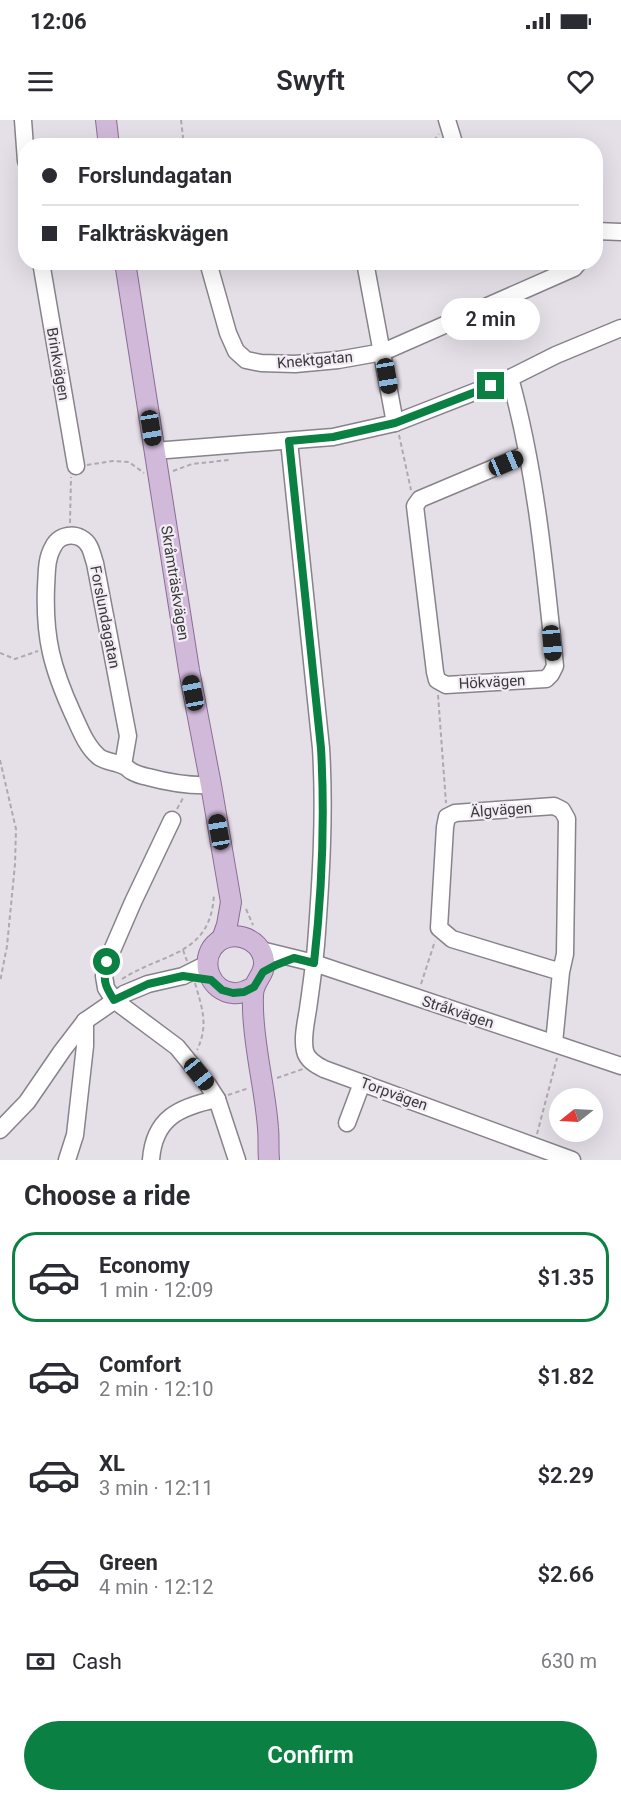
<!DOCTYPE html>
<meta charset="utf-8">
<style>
:root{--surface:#fff;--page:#f2f2f3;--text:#2b2b33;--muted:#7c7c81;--line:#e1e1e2;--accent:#0b8043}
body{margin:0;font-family:Roboto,sans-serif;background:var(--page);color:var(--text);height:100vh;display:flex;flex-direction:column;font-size:22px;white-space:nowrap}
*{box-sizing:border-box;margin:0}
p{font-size:20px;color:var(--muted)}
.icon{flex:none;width:33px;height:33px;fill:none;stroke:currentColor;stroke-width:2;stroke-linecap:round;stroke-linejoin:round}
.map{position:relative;height:1040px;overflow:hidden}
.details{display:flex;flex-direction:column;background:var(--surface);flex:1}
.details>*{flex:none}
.guide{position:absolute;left:18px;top:18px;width:585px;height:132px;border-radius:24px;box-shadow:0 6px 24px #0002;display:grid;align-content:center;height:132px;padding:0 24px;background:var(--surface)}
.needle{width:39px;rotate:252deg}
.buttons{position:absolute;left:549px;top:968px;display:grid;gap:12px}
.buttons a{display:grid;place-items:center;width:54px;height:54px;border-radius:50%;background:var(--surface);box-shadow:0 6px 24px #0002;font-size:30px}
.end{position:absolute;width:27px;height:27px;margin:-14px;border:8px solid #0b8043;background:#fff;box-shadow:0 0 0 3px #fff}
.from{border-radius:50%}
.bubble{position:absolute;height:42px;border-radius:21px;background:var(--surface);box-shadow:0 6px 24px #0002;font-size:20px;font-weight:600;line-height:42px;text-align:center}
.car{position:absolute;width:18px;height:36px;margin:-18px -9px;border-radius:8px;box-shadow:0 0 4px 2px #0007;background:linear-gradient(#222 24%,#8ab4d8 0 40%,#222 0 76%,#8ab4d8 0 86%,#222 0)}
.guide b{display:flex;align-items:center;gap:21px;height:57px;font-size:22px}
.guide b+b{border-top:2px solid var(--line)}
.guide i{width:15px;height:15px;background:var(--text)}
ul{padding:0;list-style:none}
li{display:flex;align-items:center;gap:18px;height:90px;margin:0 12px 9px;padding:0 12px;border:3px solid transparent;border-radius:24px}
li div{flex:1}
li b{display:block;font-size:22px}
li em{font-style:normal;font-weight:600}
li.current{border-color:var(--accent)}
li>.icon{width:54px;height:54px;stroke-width:1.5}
h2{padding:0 24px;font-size:27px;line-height:72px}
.pay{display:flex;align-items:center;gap:15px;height:66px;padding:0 24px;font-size:22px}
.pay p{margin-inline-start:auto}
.button{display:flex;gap:12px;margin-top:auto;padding:12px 24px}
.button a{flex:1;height:69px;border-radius:36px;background:var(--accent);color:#fff;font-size:24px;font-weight:600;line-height:69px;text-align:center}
.status{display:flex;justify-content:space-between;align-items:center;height:42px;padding:0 30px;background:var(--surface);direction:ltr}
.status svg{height:16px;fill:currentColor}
header{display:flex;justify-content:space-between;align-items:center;height:78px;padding:0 24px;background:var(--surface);font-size:27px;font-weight:600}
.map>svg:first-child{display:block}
</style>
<div class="status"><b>12:06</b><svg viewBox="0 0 49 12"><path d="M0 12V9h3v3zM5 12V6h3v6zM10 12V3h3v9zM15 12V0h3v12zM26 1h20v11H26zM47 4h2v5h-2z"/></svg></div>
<header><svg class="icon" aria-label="menu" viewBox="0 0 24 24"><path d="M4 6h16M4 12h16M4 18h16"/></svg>Swyft<svg class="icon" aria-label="heart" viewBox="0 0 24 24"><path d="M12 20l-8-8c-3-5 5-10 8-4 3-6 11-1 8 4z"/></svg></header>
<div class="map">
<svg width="621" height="1040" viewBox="0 0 621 1040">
<rect width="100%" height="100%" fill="#e5dfe7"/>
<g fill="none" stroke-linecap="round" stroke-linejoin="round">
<g stroke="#88838a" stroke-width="19">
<g id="minor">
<path d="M23 0 26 41"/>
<path d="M447 0 455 26"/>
<path d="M596 111 621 112"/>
<path d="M41 142 76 346"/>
<path d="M208 142 228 213 236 231 246 240 261 243 295 244 338 240 383 232 574 148 579 142"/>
<path d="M365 142 395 303"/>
<path d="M510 258C536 351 545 450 555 546L551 554 546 559 446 565 437 560 435 552 415 386 420 379 527 334"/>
<path d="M289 321 321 628C325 694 321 759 316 825 314 847 311 868 308 889 306 902 302 918 305 931 307 940 316 945 324 949L572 1040"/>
<path d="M154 331 333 317 395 303 510 258 556 235 621 208"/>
<path d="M123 645 128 616 95 443C93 438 92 431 89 426 81 412 60 412 53 427 46 439 47 453 46 467 44 518 52 548 73 594 80 609 86 626 99 637 106 642 116 642 124 646 127 647 129 650 131 651 136 654 143 656 148 657 170 663 189 666 211 665"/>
<path d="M172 700 133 782 107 842 104 856 106 868 114 880 177 927 208 965 217 979 237 1040"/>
<path d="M261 830 314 843 621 946"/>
<path d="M554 923 561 852 565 834 567 699 562 690 554 686 455 693 447 697 445 707 439 808 452 819 561 852"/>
<path d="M347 1003 362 963"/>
<path d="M0 1010 27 982 62 931 85 901 124 874 148 864 183 856 207 844"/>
<path d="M67 1040 75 1015 85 926V901"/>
<path d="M151 1040C154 998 179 987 217 979"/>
</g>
</g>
<g stroke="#896e93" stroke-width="22">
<g id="major">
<path d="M106 0 109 26"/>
<path d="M125 142 189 550 211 665 231 782 227 805 222 819"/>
<path d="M254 867C248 870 241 874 233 873 211 871 201 845 212 828 227 807 261 816 264 841 265 853 258 857 255 866 252 872 253 883 253 889 254 929 265 968 268 1008 269 1018 268 1029 269 1040"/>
</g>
</g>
<g stroke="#aea9af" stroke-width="2" stroke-dasharray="4.5 3" stroke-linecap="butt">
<path d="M181 0 184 26"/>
<path d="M429 26 439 14"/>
<path d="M399 315 411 370"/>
<path d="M87 345 113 341 129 342 144 353"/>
<path d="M173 351 192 344 229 340"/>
<path d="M70 403 71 357"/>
<path d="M0 533 15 539 38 531"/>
<path d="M438 575 446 683"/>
<path d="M0 640 16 709 15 744 7 826 0 862"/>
<path d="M177 689 183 678"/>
<path d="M246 789 253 805"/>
<path d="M183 830 187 841"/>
<path d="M122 859C164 832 211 836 214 774"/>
<path d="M195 863C202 888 209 905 197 930"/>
<path d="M421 864 435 821"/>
<path d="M277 958 303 949"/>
<path d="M228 975 249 968"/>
<path d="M537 1014 557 938"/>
</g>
<use href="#minor" stroke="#fff" stroke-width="16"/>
<use href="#major" stroke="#d1b9da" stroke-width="20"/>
</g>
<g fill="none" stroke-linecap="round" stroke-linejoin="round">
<path stroke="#0b8043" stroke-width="8" d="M107 842C103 860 104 865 114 880L148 864 183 856 211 860 222 870 233 873 244 872 254 867 263 852 276 845 294 838 314 843C322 772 325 699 321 628L289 321 333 317 395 303 491 266"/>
</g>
<g text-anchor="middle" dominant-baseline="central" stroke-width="4.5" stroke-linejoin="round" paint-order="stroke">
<g font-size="15" fill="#3c393c" stroke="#f2ecf5">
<text transform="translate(315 240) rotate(-5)">Knektgatan</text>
<text transform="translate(58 244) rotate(80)">Brinkvägen</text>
<text transform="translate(175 463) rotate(81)">Skråmträskvägen</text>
<text transform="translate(105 497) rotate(79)">Forslundagatan</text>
<text transform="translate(492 562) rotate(-3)">Hökvägen</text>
<text transform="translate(501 690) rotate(-4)">Älgvägen</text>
<text transform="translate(458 892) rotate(18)">Stråkvägen</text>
<text transform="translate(394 974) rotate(20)">Torpvägen</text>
</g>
</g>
</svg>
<div class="buttons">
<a><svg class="needle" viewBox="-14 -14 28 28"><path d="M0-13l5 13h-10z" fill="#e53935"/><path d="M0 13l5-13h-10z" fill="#7c7c81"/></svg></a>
</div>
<i class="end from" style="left:107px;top:842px"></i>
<i class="end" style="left:491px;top:266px"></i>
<div class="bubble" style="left:441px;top:178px;width:99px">2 min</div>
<i class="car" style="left:387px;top:256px;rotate:170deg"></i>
<i class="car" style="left:151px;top:308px;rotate:171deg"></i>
<i class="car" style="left:506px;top:343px;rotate:67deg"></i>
<i class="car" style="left:552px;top:523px;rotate:175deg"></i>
<i class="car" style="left:193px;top:573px;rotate:349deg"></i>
<i class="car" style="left:219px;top:712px;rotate:350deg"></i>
<i class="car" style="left:199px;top:954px;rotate:141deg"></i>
<div class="guide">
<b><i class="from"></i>Forslundagatan</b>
<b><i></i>Falkträskvägen</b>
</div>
</div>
<section class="details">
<h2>Choose a ride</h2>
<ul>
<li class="current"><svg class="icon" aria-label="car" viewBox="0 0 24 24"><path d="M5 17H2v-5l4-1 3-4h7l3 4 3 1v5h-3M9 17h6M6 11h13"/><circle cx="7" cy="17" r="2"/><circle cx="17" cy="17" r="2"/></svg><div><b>Economy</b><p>1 min · 12:09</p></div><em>$1.35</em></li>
<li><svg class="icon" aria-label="car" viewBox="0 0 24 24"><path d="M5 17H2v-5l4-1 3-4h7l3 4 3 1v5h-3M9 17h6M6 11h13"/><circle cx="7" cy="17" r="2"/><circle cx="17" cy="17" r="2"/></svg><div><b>Comfort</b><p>2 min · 12:10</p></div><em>$1.82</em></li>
<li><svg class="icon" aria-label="car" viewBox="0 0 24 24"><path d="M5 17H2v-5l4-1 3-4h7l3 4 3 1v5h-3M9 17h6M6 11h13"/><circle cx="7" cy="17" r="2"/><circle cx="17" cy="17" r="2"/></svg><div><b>XL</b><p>3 min · 12:11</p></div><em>$2.29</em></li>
<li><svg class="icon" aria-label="car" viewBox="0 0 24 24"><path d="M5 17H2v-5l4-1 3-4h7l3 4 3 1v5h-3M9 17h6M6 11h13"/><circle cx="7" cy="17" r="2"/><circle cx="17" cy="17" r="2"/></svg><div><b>Green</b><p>4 min · 12:12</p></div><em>$2.66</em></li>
</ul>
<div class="pay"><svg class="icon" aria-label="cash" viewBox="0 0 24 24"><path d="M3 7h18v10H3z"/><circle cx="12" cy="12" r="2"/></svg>Cash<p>630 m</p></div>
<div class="button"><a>Confirm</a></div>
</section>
